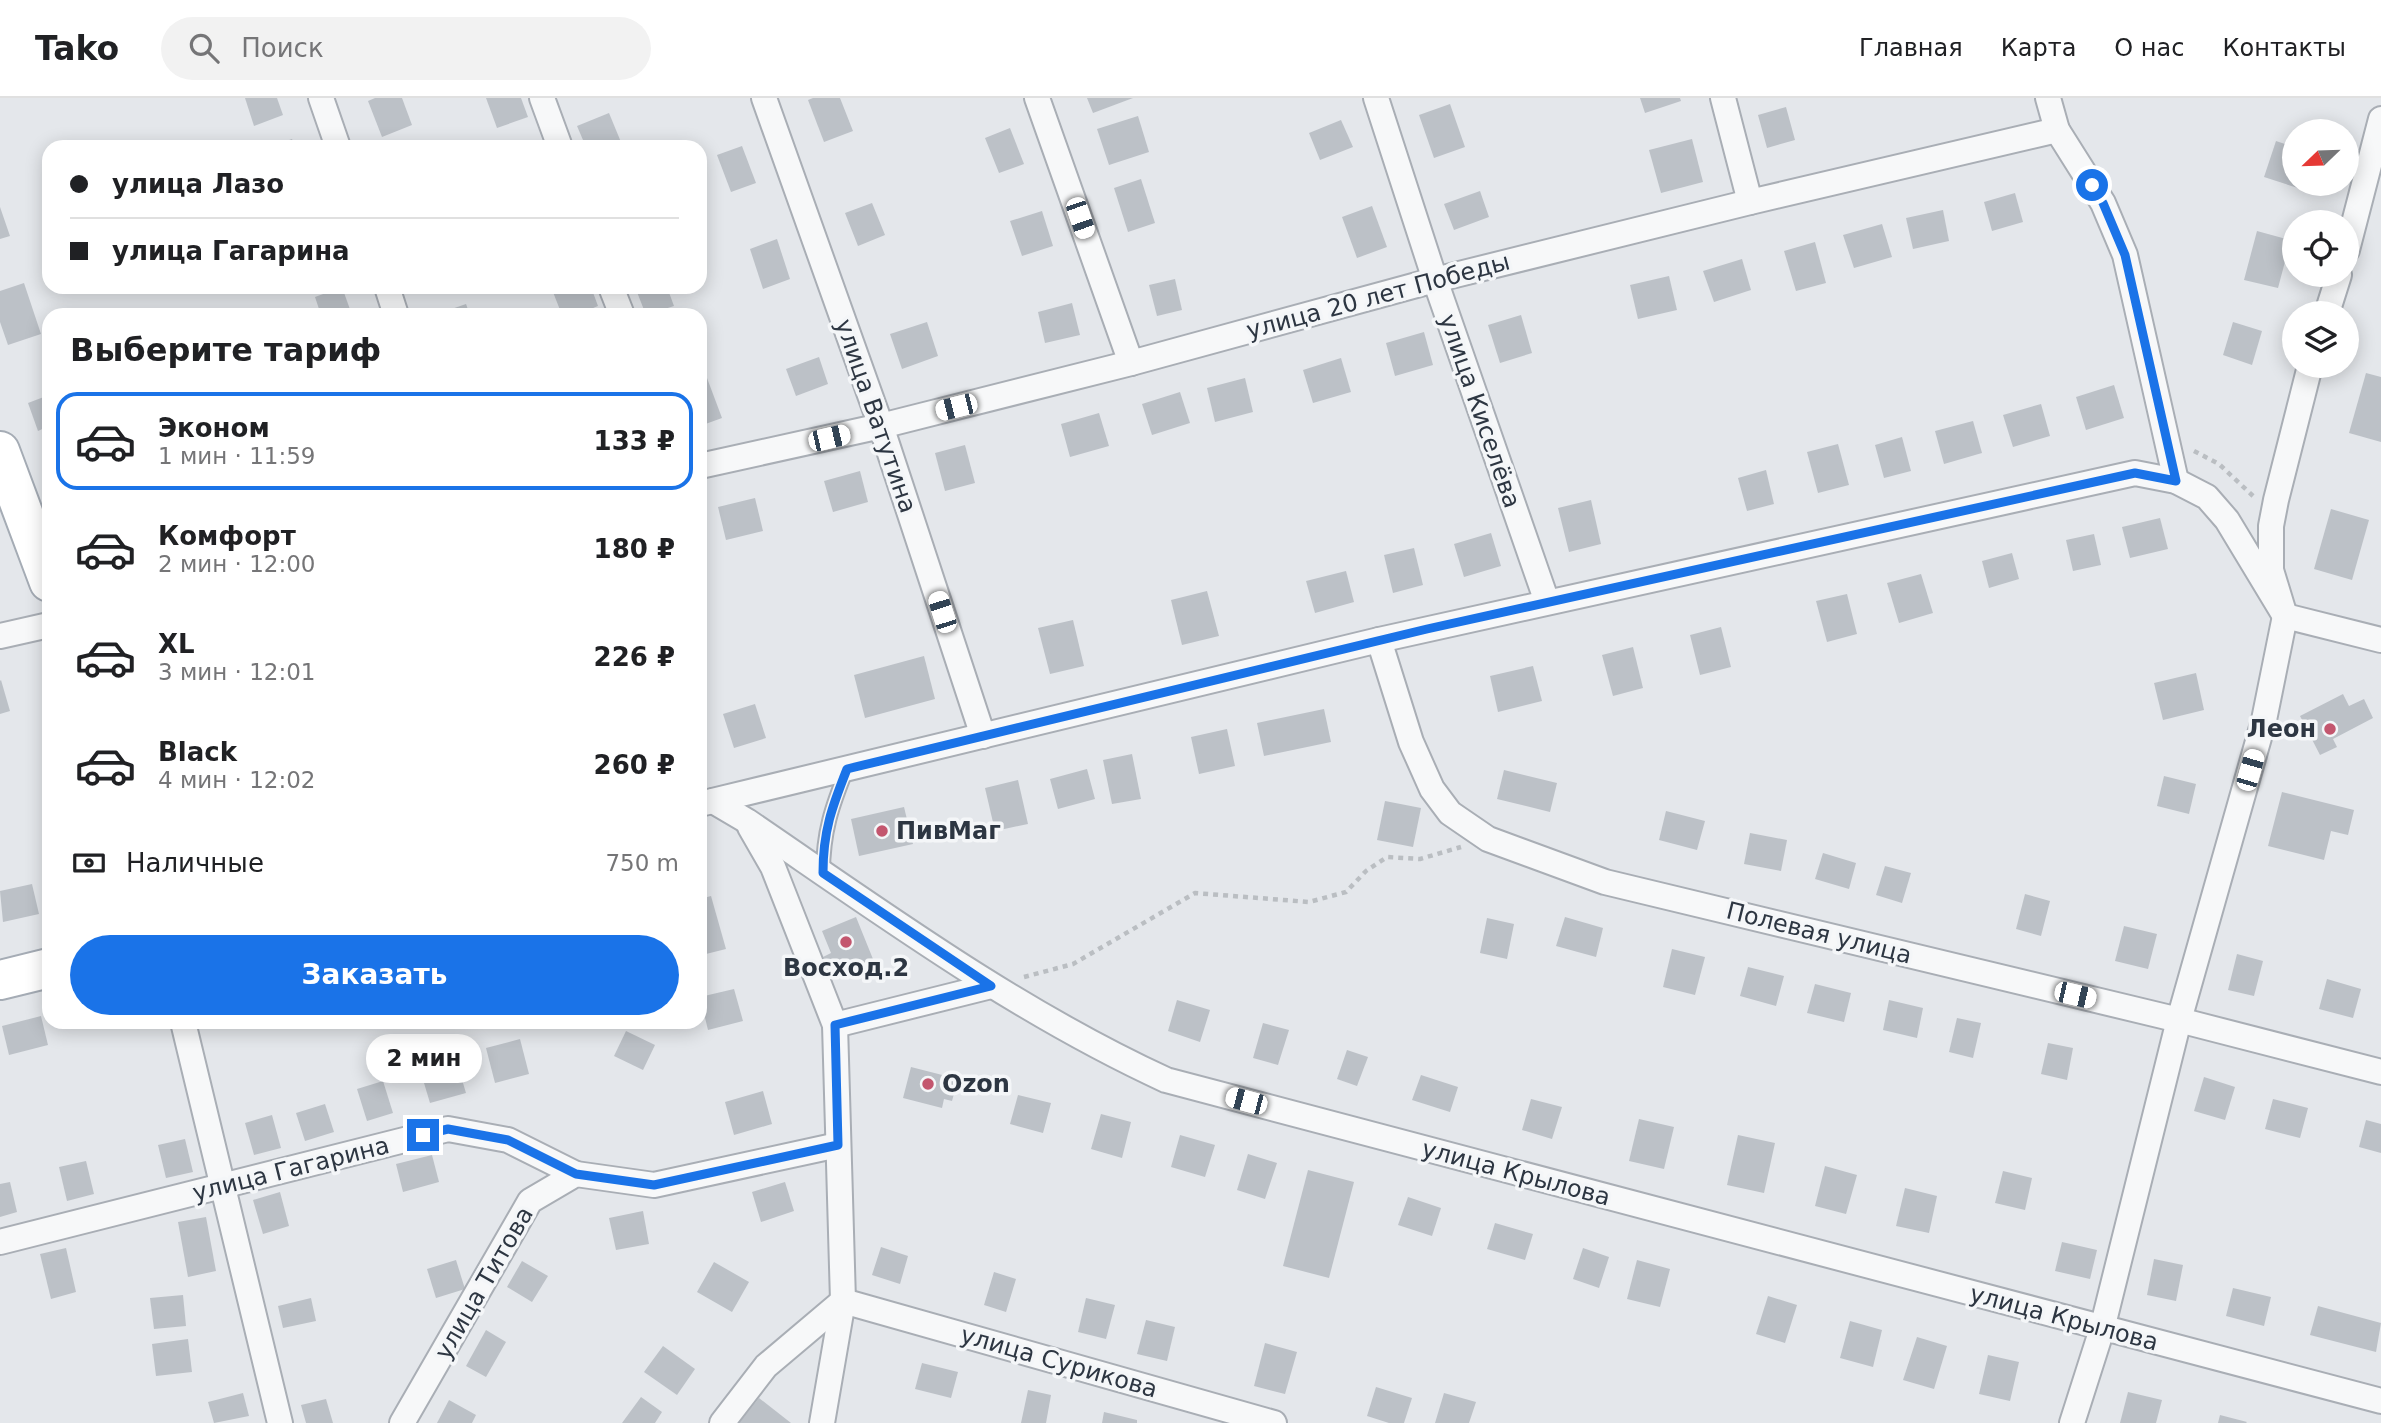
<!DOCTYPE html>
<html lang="ru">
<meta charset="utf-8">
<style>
:root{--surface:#fff;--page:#f2f2f2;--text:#202124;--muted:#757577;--line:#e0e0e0;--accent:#1a73e8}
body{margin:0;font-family:"DejaVu Sans",sans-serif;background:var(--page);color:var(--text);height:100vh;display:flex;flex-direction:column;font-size:26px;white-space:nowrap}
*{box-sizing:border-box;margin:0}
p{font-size:23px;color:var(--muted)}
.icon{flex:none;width:38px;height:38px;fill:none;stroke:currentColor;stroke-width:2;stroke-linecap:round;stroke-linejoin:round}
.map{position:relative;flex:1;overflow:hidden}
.panel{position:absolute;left:42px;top:210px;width:665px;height:721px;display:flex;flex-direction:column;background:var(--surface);border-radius:21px;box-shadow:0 4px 18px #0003}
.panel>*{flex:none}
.banner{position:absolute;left:42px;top:42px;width:665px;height:154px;border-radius:21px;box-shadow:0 4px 18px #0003;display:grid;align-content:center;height:154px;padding:0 28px;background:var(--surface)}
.needle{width:46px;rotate:247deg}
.buttons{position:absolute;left:2282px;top:21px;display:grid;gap:14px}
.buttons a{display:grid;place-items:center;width:77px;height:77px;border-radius:50%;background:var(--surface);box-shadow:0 4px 18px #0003;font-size:35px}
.end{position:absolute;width:32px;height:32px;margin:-16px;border:9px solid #1a73e8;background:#fff;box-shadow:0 0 0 4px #fff}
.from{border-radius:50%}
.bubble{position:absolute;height:49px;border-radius:24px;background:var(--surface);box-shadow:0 4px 18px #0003;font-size:23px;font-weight:700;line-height:49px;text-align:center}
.car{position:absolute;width:21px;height:42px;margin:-21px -10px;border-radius:9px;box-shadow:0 0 5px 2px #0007;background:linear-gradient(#fff 24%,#345 0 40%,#fff 0 76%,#345 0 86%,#fff 0)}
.banner b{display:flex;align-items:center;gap:24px;height:66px;font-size:26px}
.banner b+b{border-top:2px solid var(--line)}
.banner i{width:18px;height:18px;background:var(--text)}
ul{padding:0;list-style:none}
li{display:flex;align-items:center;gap:21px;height:98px;margin:0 14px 10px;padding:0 14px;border:4px solid transparent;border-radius:21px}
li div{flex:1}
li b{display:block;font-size:26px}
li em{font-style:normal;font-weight:700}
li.active{border-color:var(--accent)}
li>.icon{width:63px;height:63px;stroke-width:1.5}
h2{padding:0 28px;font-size:32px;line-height:84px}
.pay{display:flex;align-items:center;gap:18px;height:77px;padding:0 28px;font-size:26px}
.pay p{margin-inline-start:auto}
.primary-button{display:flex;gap:14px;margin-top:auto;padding:14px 28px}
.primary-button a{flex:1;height:80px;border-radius:42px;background:var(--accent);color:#fff;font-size:28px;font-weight:700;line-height:80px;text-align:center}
header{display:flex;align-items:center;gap:42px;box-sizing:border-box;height:98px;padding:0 35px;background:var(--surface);border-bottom:2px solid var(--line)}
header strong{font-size:33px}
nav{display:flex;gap:38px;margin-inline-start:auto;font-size:24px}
.search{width:490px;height:63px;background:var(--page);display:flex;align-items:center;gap:18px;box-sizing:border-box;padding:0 24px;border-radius:38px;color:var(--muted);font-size:26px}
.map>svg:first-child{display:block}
</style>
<header>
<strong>Tako</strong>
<div class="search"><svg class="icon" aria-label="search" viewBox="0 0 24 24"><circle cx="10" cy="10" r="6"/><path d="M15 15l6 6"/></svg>Поиск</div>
<nav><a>Главная</a><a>Карта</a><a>О нас</a><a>Контакты</a></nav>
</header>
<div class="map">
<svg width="2381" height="1325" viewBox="0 0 2381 1325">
<rect width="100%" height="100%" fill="#e4e7eb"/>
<g fill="#bcc1c7">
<path d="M245 0H277L283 17 254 28Z"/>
<path d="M375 0H402L412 27 382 39 368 3Z"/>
<path d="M486 0H521L528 19 497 30Z"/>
<path d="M813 0H840L853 33 824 44 808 2Z"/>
<path d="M1087 0H1133L1093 15Z"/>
<path d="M1640 0H1680L1681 3 1645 15Z"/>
<path d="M1450 6 1465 49 1434 60 1419 17Z"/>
<path d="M1786 9 1795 42 1767 50 1758 17Z"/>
<path d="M609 15 623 49H586L577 28Z"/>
<path d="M1138 18 1149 54 1109 67 1097 31Z"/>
<path d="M1341 22 1353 49 1320 62 1309 35Z"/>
<path d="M1010 30 1024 66 999 75 985 40Z"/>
<path d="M292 41 295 49H270Z"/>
<path d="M1692 41 1703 84 1661 95 1649 52Z"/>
<path d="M2276 43 2294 49V86H2303L2301 91 2264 79Z"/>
<path d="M742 48 756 85 731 94 717 57Z"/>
<path d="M1141 81 1155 125 1128 134 1114 90Z"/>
<path d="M1480 93 1489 119 1454 132 1444 106Z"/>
<path d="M2015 95 2023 124 1992 133 1984 104Z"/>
<path d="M872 105 885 137 858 148 845 115Z"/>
<path d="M1372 108 1387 149 1357 160 1342 119Z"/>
<path d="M0 109 10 138 0 141Z"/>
<path d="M1943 112 1949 143 1913 151 1906 120Z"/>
<path d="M1042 113 1053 148 1022 158 1010 123Z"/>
<path d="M1882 126 1892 159 1854 170 1843 137Z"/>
<path d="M2257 133 2294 143V162L2286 160 2278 190 2244 182Z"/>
<path d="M777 141 790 181 763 191 750 151Z"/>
<path d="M1815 144 1826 185 1796 193 1784 153Z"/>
<path d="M1742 161 1751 192 1714 204 1703 173Z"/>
<path d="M1669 178 1677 212 1638 221 1630 187Z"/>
<path d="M1175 181 1182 212 1157 218 1149 187Z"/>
<path d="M24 185 41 236 8 247 0 224V193Z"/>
<path d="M342 189 352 217H321L315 199Z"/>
<path d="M551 189H591L598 208 576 217H562Z"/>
<path d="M635 189H667L674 208 646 217Z"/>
<path d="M1072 205 1080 237 1045 245 1038 214Z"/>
<path d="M466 206 470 217H441L440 215Z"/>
<path d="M1521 217 1532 255 1500 265 1488 227Z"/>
<path d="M927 224 938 258 902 271 890 236Z"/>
<path d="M2233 224 2262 233 2252 267 2223 257Z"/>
<path d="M1424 234 1433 267 1395 278 1386 245Z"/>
<path d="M819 259 828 286 796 298 786 271Z"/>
<path d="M1341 260 1351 294 1313 305 1303 272Z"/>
<path d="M2366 275 2381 279V344L2349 335Z"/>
<path d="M707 280 722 320 700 328V283Z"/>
<path d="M1245 280 1253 314 1215 324 1207 290Z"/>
<path d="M2114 287 2124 320 2086 332 2076 299Z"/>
<path d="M1180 294 1190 325 1152 337 1142 306Z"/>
<path d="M49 297V328L38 333 28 305Z"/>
<path d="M2041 306 2050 338 2013 349 2003 317Z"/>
<path d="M1099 315 1109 348 1070 359 1061 326Z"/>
<path d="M1973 323 1982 355 1944 366 1935 333Z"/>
<path d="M1902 339 1911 373 1884 380 1875 347Z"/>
<path d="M1838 346 1849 387 1818 395 1807 354Z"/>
<path d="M965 347 975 385 945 393 935 355Z"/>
<path d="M1766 372 1774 406 1747 413 1738 380Z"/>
<path d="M860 373 868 404 833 414 824 383Z"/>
<path d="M755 400 763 433 726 442 718 409Z"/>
<path d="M1591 402 1601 446 1569 454 1558 410Z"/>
<path d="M2331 411 2369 422 2352 482 2314 471Z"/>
<path d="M2160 420 2168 451 2130 460 2122 429Z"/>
<path d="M1491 435 1501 468 1464 479 1454 446Z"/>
<path d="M2094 436 2101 467 2073 473 2066 442Z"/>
<path d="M1414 450 1423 487 1393 495 1384 457Z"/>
<path d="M2012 455 2019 481 1989 490 1982 463Z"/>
<path d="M1346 473 1354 504 1315 515 1306 483Z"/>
<path d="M1921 476 1933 515 1899 525 1887 485Z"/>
<path d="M1207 493 1219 538 1182 547 1171 502Z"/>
<path d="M1847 496 1857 536 1827 544 1816 503Z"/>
<path d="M1073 522 1084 568 1050 576 1038 530Z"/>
<path d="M1721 529 1731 569 1700 577 1690 537Z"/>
<path d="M1633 549 1643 590 1613 598 1602 557Z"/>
<path d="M924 558 935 601 865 620 854 577Z"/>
<path d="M1533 568 1542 603 1498 614 1490 578Z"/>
<path d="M2196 575 2204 612 2163 622 2154 585Z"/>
<path d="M1 582 10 613 0 616V583Z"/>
<path d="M2343 596 2349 608 2364 601 2373 620 2333 641 2337 649 2320 657 2300 618Z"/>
<path d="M755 606 766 640 734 650 723 616Z"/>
<path d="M1324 611 1331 644 1264 658 1257 625Z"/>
<path d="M1227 631 1235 668 1199 676 1191 639Z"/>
<path d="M1132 656 1141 701 1112 706 1103 662Z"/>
<path d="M1087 671 1095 701 1058 711 1050 681Z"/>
<path d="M1504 672 1557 685 1550 714 1497 701Z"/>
<path d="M2164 678 2196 686 2189 716 2157 708Z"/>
<path d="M1018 682 1028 726 995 733 985 690Z"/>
<path d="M2282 694 2354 712 2348 737 2331 733 2324 762 2268 748Z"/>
<path d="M1385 703 1421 710 1413 749 1377 742Z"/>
<path d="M904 709 913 746 859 758 851 721Z"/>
<path d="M1666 713 1705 723 1697 752 1659 742Z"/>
<path d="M1750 735 1787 742 1781 773 1744 766Z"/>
<path d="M1823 755 1856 765 1849 791 1815 781Z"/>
<path d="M1885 768 1911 775 1902 805 1876 797Z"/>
<path d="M32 786 39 816 3 824 0 793Z"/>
<path d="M2025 796 2050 803 2041 838 2016 831Z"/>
<path d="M711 798 726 851 702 857 700 801Z"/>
<path d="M856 819 877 871 855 880 850 868 830 876 823 859 831 855 822 833Z"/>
<path d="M1565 819 1603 830 1596 859 1556 848Z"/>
<path d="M1487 820 1514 826 1507 861 1480 855Z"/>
<path d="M2124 828 2157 836 2148 871 2115 863Z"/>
<path d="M1672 851 1705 859 1695 897 1663 889Z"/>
<path d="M2237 856 2263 863 2254 898 2228 892Z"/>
<path d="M1748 869 1784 878 1776 908 1740 898Z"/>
<path d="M2327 881 2361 891 2353 920 2319 911Z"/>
<path d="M1815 886 1851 895 1844 924 1807 915Z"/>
<path d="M734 891 743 923 708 932 700 899Z"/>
<path d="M1177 902 1210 912 1200 944 1168 933Z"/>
<path d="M1889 902 1923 910 1917 940 1883 932Z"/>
<path d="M41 918 48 947 9 957 2 928Z"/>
<path d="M1957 920 1981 925 1973 960 1949 954Z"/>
<path d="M113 924H138V925L115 931Z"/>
<path d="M1263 925 1289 932 1278 967 1253 960Z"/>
<path d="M626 933 655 947 643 972 614 958Z"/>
<path d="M520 941 529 976 495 985 486 950Z"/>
<path d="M2048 945 2073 950 2067 982 2041 976Z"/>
<path d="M1347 952 1368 959 1357 988 1337 981Z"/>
<path d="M457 965 466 995 430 1005 421 975Z"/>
<path d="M911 969 958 981 952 1003 944 1001 942 1010 903 1000Z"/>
<path d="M1421 977 1458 989 1450 1014 1412 1002Z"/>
<path d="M2204 979 2235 989 2225 1022 2194 1013Z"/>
<path d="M383 983 393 1015 367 1023 357 991Z"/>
<path d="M763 993 772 1026 734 1037 725 1004Z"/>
<path d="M1018 997 1051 1005 1043 1035 1010 1026Z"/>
<path d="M1531 1001 1562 1009 1552 1041 1522 1032Z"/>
<path d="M2273 1001 2308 1010 2300 1040 2265 1031Z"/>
<path d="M325 1006 334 1034 305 1043 296 1015Z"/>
<path d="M1101 1016 1131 1024 1122 1060 1091 1051Z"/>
<path d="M272 1017 281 1050 254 1057 245 1025Z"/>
<path d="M1639 1021 1674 1029 1664 1071 1629 1063Z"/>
<path d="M2366 1022 2381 1026V1055L2359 1049Z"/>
<path d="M1180 1037 1215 1047 1205 1079 1171 1069Z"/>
<path d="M1738 1037 1775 1045 1764 1095 1727 1087Z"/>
<path d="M185 1041 193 1074 166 1080 158 1047Z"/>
<path d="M1248 1056 1277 1065 1265 1101 1237 1092Z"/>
<path d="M432 1057 439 1084 403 1094 396 1066Z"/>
<path d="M86 1063 94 1096 67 1103 59 1069Z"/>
<path d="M1825 1068 1857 1077 1846 1116 1815 1108Z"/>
<path d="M1308 1072 1354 1084 1329 1180 1283 1168Z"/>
<path d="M2003 1073 2032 1080 2025 1112 1995 1105Z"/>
<path d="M10 1084 17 1114 0 1119V1086Z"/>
<path d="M785 1084 794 1113 761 1124 752 1094Z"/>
<path d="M1905 1090 1937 1098 1929 1135 1896 1128Z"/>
<path d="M280 1094 289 1128 263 1136 253 1102Z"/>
<path d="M1408 1099 1441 1110 1432 1138 1398 1127Z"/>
<path d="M643 1113 649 1146 616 1152 609 1120Z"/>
<path d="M206 1119 216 1173 188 1179 178 1124Z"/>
<path d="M1495 1125 1533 1136 1525 1162 1487 1151Z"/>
<path d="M2062 1144 2097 1152 2090 1181 2055 1173Z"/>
<path d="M881 1149 908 1158 900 1186 872 1177Z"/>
<path d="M66 1150 76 1194 51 1201 40 1156Z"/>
<path d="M1583 1150 1609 1159 1599 1190 1573 1181Z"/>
<path d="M2154 1161 2183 1167 2176 1203 2147 1197Z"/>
<path d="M456 1162 465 1191 436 1200 427 1171Z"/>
<path d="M1637 1162 1670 1171 1660 1209 1627 1201Z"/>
<path d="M522 1163 548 1178 532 1204 507 1189Z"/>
<path d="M714 1164 749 1184 732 1214 697 1194Z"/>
<path d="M994 1174 1016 1181 1006 1214 984 1207Z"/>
<path d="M2233 1190 2271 1199 2264 1228 2226 1218Z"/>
<path d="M183 1197 186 1228 154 1231 150 1200Z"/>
<path d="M1768 1198 1797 1207 1785 1245 1756 1236Z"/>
<path d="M311 1200 316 1223 283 1230 278 1208Z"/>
<path d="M1086 1200 1115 1207 1106 1241 1078 1234Z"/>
<path d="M2318 1208 2381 1225 2376 1254 2310 1237Z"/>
<path d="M1146 1222 1175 1229 1167 1263 1137 1256Z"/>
<path d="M1850 1223 1882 1232 1873 1269 1840 1260Z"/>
<path d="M486 1232 506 1244 486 1279 466 1268Z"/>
<path d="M1917 1239 1947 1248 1934 1291 1903 1282Z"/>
<path d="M188 1241 192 1274 156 1278 152 1246Z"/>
<path d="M1265 1245 1297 1254 1285 1296 1254 1288Z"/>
<path d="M663 1248 695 1271 677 1297 644 1274Z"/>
<path d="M1988 1257 2019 1264 2010 1303 1979 1296Z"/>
<path d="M922 1265 958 1274 951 1300 915 1291Z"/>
<path d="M1376 1289 1412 1300 1404 1325H1389L1367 1318Z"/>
<path d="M1028 1292 1051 1297 1046 1325H1021Z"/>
<path d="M2128 1294 2162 1302 2156 1325H2120Z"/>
<path d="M243 1295 249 1318 214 1325 208 1304Z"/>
<path d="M1444 1295 1476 1304 1469 1325H1435Z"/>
<path d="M641 1299 662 1314 655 1325H622Z"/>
<path d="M759 1300 791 1325H739Z"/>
<path d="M326 1301 333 1325H306L301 1307Z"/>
<path d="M449 1302 476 1317 472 1325H437Z"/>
<path d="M1104 1314 1137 1322V1325H1102Z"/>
<path d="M2220 1317 2247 1324 2246 1325H2218Z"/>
</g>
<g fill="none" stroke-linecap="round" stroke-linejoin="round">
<g stroke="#a9aeb5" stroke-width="16">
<path id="service" d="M823 775C823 734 832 708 847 671"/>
</g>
<g stroke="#a9aeb5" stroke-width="28">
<g id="minor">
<path d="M321 0 338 49"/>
<path d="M542 0 560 49"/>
<path d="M764 0 881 328 983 638"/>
<path d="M1037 0 1131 265"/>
<path d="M1376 0 1435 182 1547 504"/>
<path d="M1723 0 1750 104"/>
<path d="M2048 0 2057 32 2103 105 2125 157 2176 383"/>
<path d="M2347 152 2381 21"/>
<path d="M387 189 396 217"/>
<path d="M611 189 622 217"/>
<path d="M2327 215 2339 177"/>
<path d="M700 368 881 328 1131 265 1435 182 1750 104 2057 32"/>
<path d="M2285 518 2381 542"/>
<path d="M0 538 49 527"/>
<path d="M1379 542 1411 644 1432 691 1450 715 1488 741 1605 784 2179 922 2381 974"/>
<path d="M713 703 747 723C882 815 1016 913 1166 982L2381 1303"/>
<path d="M704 705 1379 542 2135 375 2176 383 2207 399 2227 422 2285 518"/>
<path d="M750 729 773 769 835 927 843 1203 822 1325"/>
<path d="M183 924 280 1325"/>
<path d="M835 927 991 888"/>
<path d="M0 1144 448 1031 508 1042 576 1076"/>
<path d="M843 1203 1274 1325"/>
<path d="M402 1325 530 1103 576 1076 654 1087 838 1047"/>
<path d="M722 1325 766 1268 843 1203"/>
<path d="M2072 1325 2102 1231 2179 922 2264 622 2285 518 2271 472V428L2276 402 2310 268"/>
</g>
</g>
<g stroke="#a5acb5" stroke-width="42">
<g id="primary">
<path d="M0 353 49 484"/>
<path d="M0 882 49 870"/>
</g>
</g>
<g stroke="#babec2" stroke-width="4.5" stroke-dasharray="5 5" stroke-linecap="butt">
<path d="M2194 353 2219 366 2253 398"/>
<path d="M1024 879 1073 866 1195 795 1309 804 1346 794 1366 773 1387 759 1420 761 1461 749"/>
</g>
<use href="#service" stroke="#f7f8f9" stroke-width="12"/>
<use href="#minor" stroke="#f7f8f9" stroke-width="24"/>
<use href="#primary" stroke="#fff" stroke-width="38"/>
</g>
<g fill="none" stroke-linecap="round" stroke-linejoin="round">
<path stroke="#1a73e8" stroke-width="9" d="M423 1037 448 1031 508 1042 576 1076 654 1087 838 1047 835 927 991 888 823 775C823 733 832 709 847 671L1427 531 2135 375 2176 383 2125 157 2103 105 2092 87"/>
</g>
<g fill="#c3566e" stroke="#f4f6f8" stroke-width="2.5">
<circle cx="2330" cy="631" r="7"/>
<circle cx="882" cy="733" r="7"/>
<circle cx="846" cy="844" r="7"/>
<circle cx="928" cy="986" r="7"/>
</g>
<g text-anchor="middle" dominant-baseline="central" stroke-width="7" stroke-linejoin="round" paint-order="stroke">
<g font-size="24" fill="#2d3642" stroke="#f4f6f8">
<text transform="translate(1378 198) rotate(-15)">улица 20 лет Победы</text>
<text transform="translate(1480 313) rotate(71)">улица Киселёва</text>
<text transform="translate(876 318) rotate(71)">улица Ватутина</text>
<text transform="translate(1819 835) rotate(14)">Полевая улица</text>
<text transform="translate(291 1071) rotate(-14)">улица Гагарина</text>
<text transform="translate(1516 1075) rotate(15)">улица Крылова</text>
<text transform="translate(484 1185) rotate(-60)">улица Титова</text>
<text transform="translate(2064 1220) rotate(15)">улица Крылова</text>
<text transform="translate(1059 1264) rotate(16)">улица Сурикова</text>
</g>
<g font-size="24" font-weight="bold" fill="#2d3642" stroke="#f4f6f8" text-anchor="start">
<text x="2316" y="631" text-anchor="end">Леон</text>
<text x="896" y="733">ПивМаг</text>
<text x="846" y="870" text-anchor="middle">Восход.2</text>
<text x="942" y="986">Ozon</text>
</g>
</g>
</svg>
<div class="buttons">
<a><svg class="needle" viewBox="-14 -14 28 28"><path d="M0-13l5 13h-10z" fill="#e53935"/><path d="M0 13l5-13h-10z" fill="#757577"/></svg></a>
<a><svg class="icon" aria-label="locate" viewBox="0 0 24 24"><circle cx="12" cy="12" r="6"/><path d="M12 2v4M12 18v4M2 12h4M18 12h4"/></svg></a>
<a><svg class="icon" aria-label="layers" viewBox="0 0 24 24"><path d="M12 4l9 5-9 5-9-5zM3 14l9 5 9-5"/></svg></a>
</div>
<i class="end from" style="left:2092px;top:87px"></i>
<i class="end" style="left:423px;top:1037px"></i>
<div class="bubble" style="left:366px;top:936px;width:116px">2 мин</div>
<i class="car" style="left:1080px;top:120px;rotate:161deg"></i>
<i class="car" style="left:956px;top:309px;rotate:256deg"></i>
<i class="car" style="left:829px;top:340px;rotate:77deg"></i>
<i class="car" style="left:942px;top:514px;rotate:342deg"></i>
<i class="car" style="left:2250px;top:672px;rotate:16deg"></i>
<i class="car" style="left:2075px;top:897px;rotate:103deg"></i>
<i class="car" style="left:1246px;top:1003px;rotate:285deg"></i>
<div class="banner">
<b><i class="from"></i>улица Лазо</b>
<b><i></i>улица Гагарина</b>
</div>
<section class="panel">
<h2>Выберите тариф</h2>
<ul>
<li class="active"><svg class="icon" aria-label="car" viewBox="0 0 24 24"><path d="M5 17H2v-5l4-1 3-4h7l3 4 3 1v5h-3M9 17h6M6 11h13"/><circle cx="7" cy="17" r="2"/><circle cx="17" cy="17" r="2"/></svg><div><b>Эконом</b><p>1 мин · 11:59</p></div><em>133 ₽</em></li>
<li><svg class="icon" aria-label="car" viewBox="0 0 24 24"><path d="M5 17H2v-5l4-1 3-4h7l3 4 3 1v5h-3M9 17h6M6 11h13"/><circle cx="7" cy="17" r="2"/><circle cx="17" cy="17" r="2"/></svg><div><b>Комфорт</b><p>2 мин · 12:00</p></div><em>180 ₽</em></li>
<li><svg class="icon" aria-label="car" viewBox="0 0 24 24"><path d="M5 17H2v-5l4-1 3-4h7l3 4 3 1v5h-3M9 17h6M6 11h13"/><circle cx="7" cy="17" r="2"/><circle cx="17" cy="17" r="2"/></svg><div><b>XL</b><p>3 мин · 12:01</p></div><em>226 ₽</em></li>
<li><svg class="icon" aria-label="car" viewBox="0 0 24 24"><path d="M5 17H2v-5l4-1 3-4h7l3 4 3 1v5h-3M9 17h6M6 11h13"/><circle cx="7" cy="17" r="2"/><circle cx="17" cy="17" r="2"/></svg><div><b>Black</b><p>4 мин · 12:02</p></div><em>260 ₽</em></li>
</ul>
<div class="pay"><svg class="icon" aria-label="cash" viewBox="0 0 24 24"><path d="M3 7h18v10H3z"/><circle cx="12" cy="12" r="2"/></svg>Наличные<p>750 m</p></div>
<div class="primary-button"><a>Заказать</a></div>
</section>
</div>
